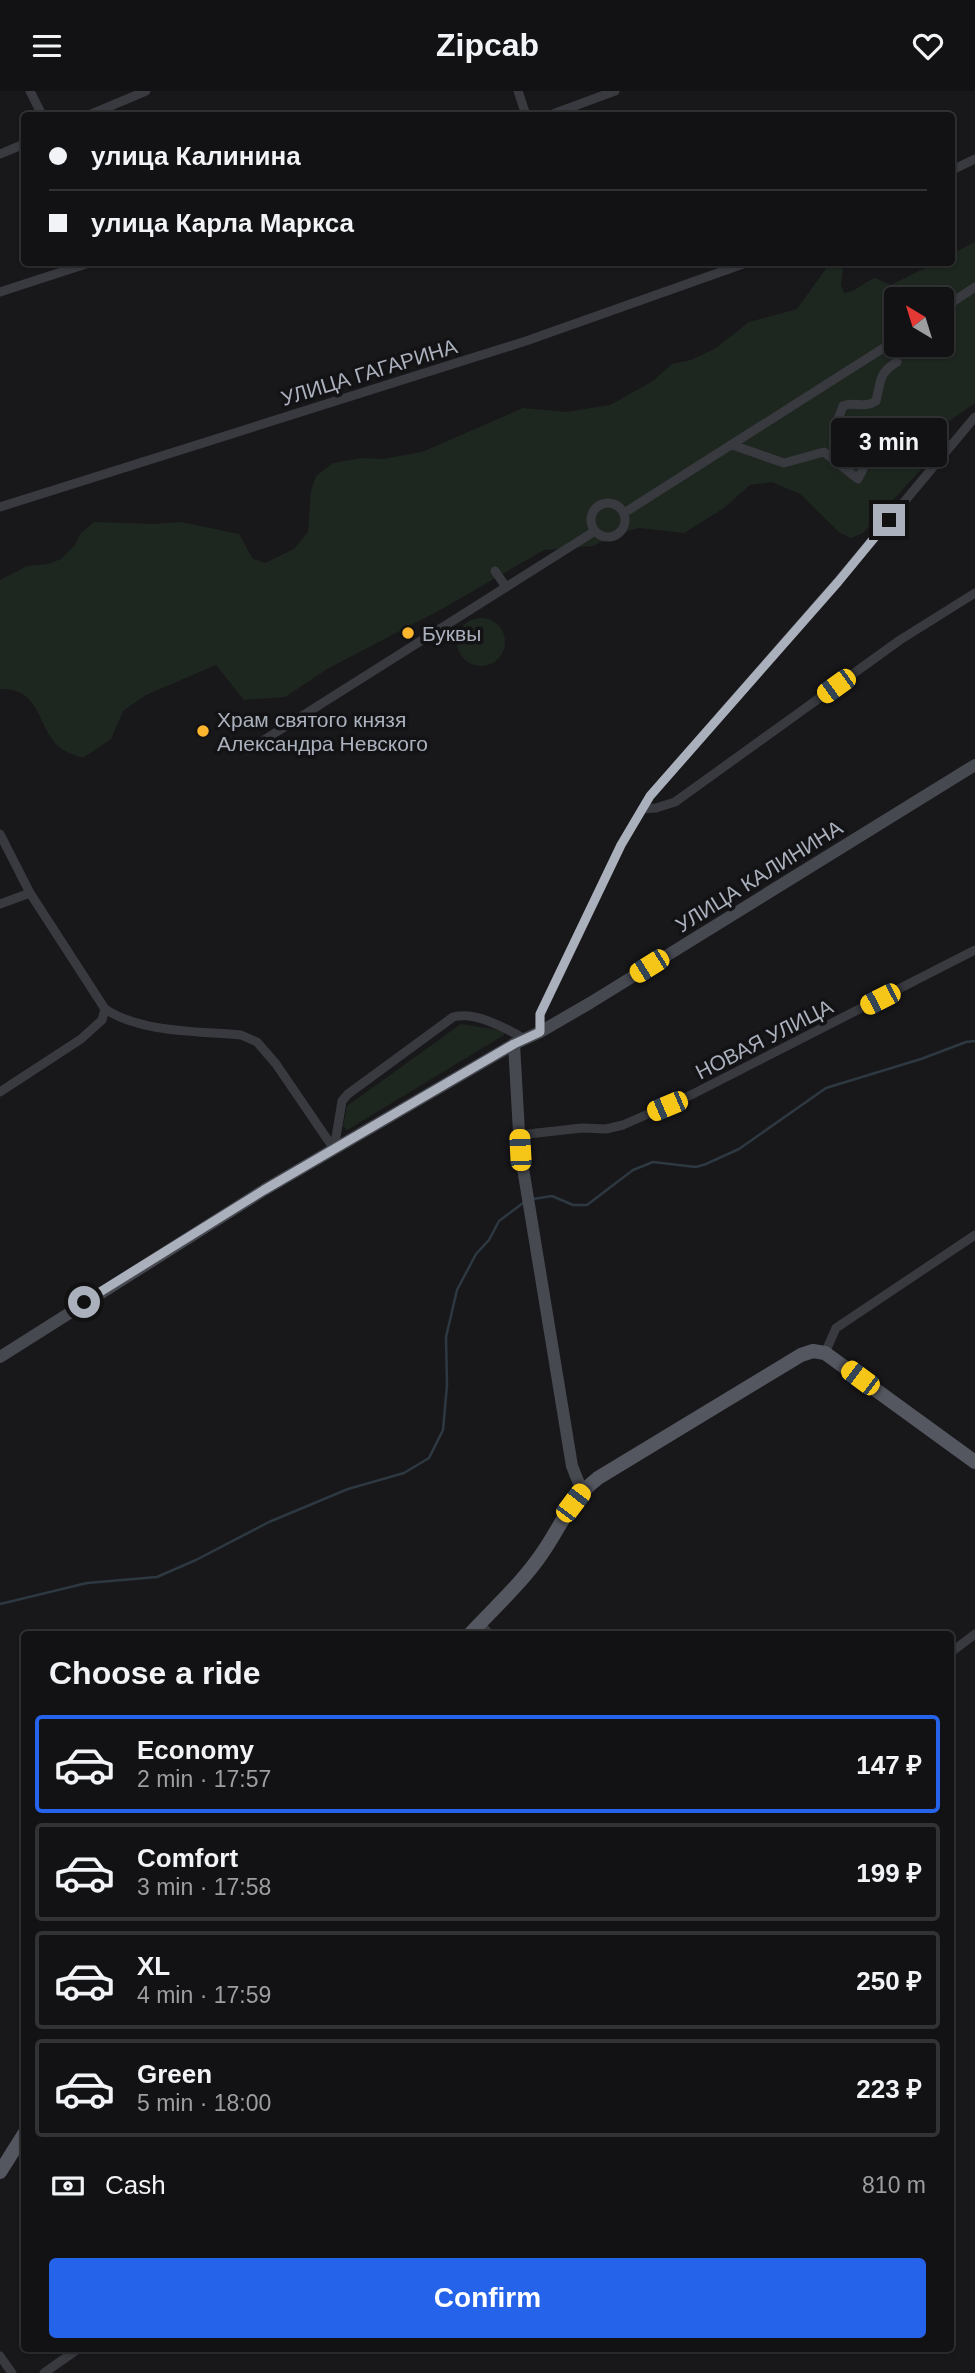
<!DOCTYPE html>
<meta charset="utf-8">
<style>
:root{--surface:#121214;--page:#1f2022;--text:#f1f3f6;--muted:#9c9ea0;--line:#313234;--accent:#2563eb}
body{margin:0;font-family:Helvetica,sans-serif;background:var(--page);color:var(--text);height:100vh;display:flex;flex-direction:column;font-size:26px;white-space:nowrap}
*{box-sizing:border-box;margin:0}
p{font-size:23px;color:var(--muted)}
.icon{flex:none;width:38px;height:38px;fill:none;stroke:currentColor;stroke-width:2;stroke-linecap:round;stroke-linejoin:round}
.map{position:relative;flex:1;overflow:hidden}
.drawer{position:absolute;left:21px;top:1540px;width:933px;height:721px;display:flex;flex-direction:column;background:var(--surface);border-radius:7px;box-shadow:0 2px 5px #0004,0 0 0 2px var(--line)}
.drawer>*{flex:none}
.hud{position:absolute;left:21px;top:21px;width:934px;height:154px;border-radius:7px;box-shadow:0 2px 5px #0004,0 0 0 2px var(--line);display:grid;align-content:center;height:154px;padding:0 28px;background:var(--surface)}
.needle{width:46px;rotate:322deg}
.fabs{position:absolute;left:884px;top:196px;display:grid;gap:14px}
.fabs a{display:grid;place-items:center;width:70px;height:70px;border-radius:7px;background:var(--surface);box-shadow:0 2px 5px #0004,0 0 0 2px var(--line);font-size:35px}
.end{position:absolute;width:32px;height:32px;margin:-16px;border:9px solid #aab0bc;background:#111;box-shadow:0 0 0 4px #111}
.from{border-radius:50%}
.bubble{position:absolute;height:49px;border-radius:7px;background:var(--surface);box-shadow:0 2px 5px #0004,0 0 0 2px var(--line);font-size:23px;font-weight:700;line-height:49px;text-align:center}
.car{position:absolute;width:21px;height:42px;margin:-21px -10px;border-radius:9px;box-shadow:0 0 5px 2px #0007;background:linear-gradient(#f5c518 24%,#345 0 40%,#f5c518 0 76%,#345 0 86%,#f5c518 0)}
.hud b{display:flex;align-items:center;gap:24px;height:66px;font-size:26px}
.hud b+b{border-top:2px solid var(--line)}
.hud i{width:18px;height:18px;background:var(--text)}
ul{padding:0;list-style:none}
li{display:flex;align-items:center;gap:21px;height:98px;margin:0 14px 10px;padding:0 14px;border:4px solid var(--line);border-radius:7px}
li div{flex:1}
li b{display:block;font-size:26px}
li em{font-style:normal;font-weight:700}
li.active{border-color:var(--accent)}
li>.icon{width:63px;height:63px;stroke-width:1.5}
h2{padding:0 28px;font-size:32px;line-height:84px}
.pay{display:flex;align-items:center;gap:18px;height:77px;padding:0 28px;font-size:26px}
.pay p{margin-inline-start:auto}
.primary-button{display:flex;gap:14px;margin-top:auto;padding:14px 28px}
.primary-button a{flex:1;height:80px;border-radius:7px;background:var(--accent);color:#fff;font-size:28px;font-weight:700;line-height:80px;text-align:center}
header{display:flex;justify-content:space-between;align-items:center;height:91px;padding:0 28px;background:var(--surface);font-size:32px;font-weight:700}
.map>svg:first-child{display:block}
</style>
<header><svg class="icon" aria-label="menu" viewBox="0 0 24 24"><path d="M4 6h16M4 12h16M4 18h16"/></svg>Zipcab<svg class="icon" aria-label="heart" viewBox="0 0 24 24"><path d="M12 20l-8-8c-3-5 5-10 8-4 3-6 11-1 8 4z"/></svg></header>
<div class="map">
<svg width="975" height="2282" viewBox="0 0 975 2282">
<rect width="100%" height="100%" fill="#18181b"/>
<g fill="#1e271f" fill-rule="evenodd">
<path d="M975 151V312L945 333 920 331 906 342C912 356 921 361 924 375L863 442 851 447 839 441 800 403 772 391 750 394 724 417 684 442 639 437 618 443 593 455 544 459 442 518 327 578 285 606 244 609 216 574 146 604 123 620 111 648 83 667C75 664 64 661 58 655 36 633 41 597 0 598V489L27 475 48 473 61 468 75 454 80 443 94 431 154 433 181 431 239 443 253 468 265 472 294 458 308 441 311 400 316 385 333 372 362 367 383 368 422 361 523 317 567 321 610 314 653 290 672 273 691 269 716 257 749 231 797 218 830 172H838L843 179 841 193 844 202C858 200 863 191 875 187L891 194 935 172H952V163ZM896 208H942V254H896Z"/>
<circle cx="481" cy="551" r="24"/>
<path d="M461 933 504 940V944L347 1039 343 1035 347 1015Z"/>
</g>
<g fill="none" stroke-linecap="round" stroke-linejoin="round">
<g stroke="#2d3841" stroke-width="2.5">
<path d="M533 1108 552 1105 573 1114H587L633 1079 653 1071 696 1076 706 1073 739 1058 826 997 921 968 966 951 975 950"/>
<path d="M0 1513 87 1492 157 1486 196 1469 269 1431 348 1398 404 1382 429 1367 443 1339 447 1294 446 1246 457 1199 476 1163 489 1149 499 1130 523 1112"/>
</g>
<g stroke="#393a40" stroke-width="9">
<path d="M30 0 42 24"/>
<path d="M518 0 526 24"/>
<path d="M89 24 146 0"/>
<path d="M550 24 615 0"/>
<path d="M0 63 24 53"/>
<path d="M952 79 975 68"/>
<path d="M0 201 89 172"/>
<path d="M942 218 975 196"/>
<path d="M732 354 784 372 824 361 858 388 872 360 835 352C832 340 839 326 843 315 855 310 864 318 876 310 881 291 878 282 897 271"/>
<circle cx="608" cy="429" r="17"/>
<path d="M0 416 526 250 746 172"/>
<path d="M624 422 896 249"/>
<path d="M495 480 506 496"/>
<path d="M248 659 595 440"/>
<path d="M642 718 656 717 675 711 900 549 975 502"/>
<path d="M0 743 30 802 105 918C141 942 199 940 241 944L257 951 276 973 334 1058"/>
<path d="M0 813 30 802"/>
<path d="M540 941V924L621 754 650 705 838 490 975 326"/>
<path d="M0 1001 81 948 102 929 105 918"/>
<path d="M519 1044 582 1037 606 1038 623 1034 689 1005 975 859"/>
<path d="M334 1058 342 1010 348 1003 453 926C476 920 505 937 525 948"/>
<path d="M825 1262 836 1237 975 1144"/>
<path d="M480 1532 490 1544"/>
<path d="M950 1562 975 1543"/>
<path d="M0 2265 12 2282"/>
<path d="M44 2282 78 2258"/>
</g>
<g stroke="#474951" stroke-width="12">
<path d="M514 953 520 1059 572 1375 582 1400"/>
<path d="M0 1266 264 1099 514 953 540 941 590 912 975 674"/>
</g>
<g stroke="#555760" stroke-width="14">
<path d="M469 1544C494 1517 523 1491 543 1461 562 1433 570 1409 598 1387L801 1264 813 1260 825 1262 975 1371"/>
<path d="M0 2081 24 2043"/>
</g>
</g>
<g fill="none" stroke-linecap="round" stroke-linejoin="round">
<path stroke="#aab0bc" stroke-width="9" d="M84 1211 264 1099 514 953 540 941V923L621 754 650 705 838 491 889 429"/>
</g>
<g fill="#ffb52d" stroke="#131316" stroke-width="2.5">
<circle cx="408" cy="542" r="7"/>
<circle cx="203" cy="640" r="7"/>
</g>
<g text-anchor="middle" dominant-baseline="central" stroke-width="7" stroke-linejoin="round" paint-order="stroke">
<g font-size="21" fill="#aab0bc" stroke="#131316">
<text transform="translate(369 281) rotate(-17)">УЛИЦА ГАГАРИНА</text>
<text transform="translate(759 785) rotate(-32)">УЛИЦА КАЛИНИНА</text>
<text transform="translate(764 948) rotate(-27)">НОВАЯ УЛИЦА</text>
</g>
<g font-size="21" fill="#aab0bc" stroke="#131316" text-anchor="start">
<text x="422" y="542">Буквы</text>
<text x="217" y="628">Храм святого князя<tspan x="217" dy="24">Александра Невского</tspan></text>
</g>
</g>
</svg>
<div class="fabs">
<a><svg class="needle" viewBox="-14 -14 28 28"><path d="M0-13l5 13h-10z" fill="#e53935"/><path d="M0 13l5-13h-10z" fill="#9c9ea0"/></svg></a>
</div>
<i class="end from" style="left:84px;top:1211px"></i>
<i class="end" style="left:889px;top:429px"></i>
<div class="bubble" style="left:831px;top:327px;width:116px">3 min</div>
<i class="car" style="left:836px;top:595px;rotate:234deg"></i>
<i class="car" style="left:649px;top:875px;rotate:238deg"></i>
<i class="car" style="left:880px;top:908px;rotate:243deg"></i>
<i class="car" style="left:667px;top:1015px;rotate:247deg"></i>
<i class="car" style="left:520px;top:1059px;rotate:357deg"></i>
<i class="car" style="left:860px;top:1287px;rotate:307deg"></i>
<i class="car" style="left:573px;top:1412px;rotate:37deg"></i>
<div class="hud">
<b><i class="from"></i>улица Калинина</b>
<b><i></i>улица Карла Маркса</b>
</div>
<section class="drawer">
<h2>Choose a ride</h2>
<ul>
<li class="active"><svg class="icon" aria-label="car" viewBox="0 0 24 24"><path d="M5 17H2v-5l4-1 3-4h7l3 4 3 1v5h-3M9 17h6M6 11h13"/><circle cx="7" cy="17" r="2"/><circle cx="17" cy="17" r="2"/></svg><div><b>Economy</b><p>2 min · 17:57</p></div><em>147 ₽</em></li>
<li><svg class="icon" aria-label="car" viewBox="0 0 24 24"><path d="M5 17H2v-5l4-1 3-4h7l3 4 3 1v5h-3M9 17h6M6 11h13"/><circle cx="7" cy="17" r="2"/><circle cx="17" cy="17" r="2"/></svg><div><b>Comfort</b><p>3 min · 17:58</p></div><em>199 ₽</em></li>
<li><svg class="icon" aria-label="car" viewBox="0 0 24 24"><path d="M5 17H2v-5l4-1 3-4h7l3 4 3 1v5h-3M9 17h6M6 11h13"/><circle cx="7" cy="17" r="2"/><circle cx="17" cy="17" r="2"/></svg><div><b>XL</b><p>4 min · 17:59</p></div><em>250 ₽</em></li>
<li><svg class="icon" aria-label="car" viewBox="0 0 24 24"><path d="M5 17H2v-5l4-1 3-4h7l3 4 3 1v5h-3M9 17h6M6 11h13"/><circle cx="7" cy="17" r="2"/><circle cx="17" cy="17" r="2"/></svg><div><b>Green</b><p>5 min · 18:00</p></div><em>223 ₽</em></li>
</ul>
<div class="pay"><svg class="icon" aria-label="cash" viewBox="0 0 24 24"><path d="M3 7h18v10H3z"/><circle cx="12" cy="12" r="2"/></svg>Cash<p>810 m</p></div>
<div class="primary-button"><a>Confirm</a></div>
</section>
</div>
